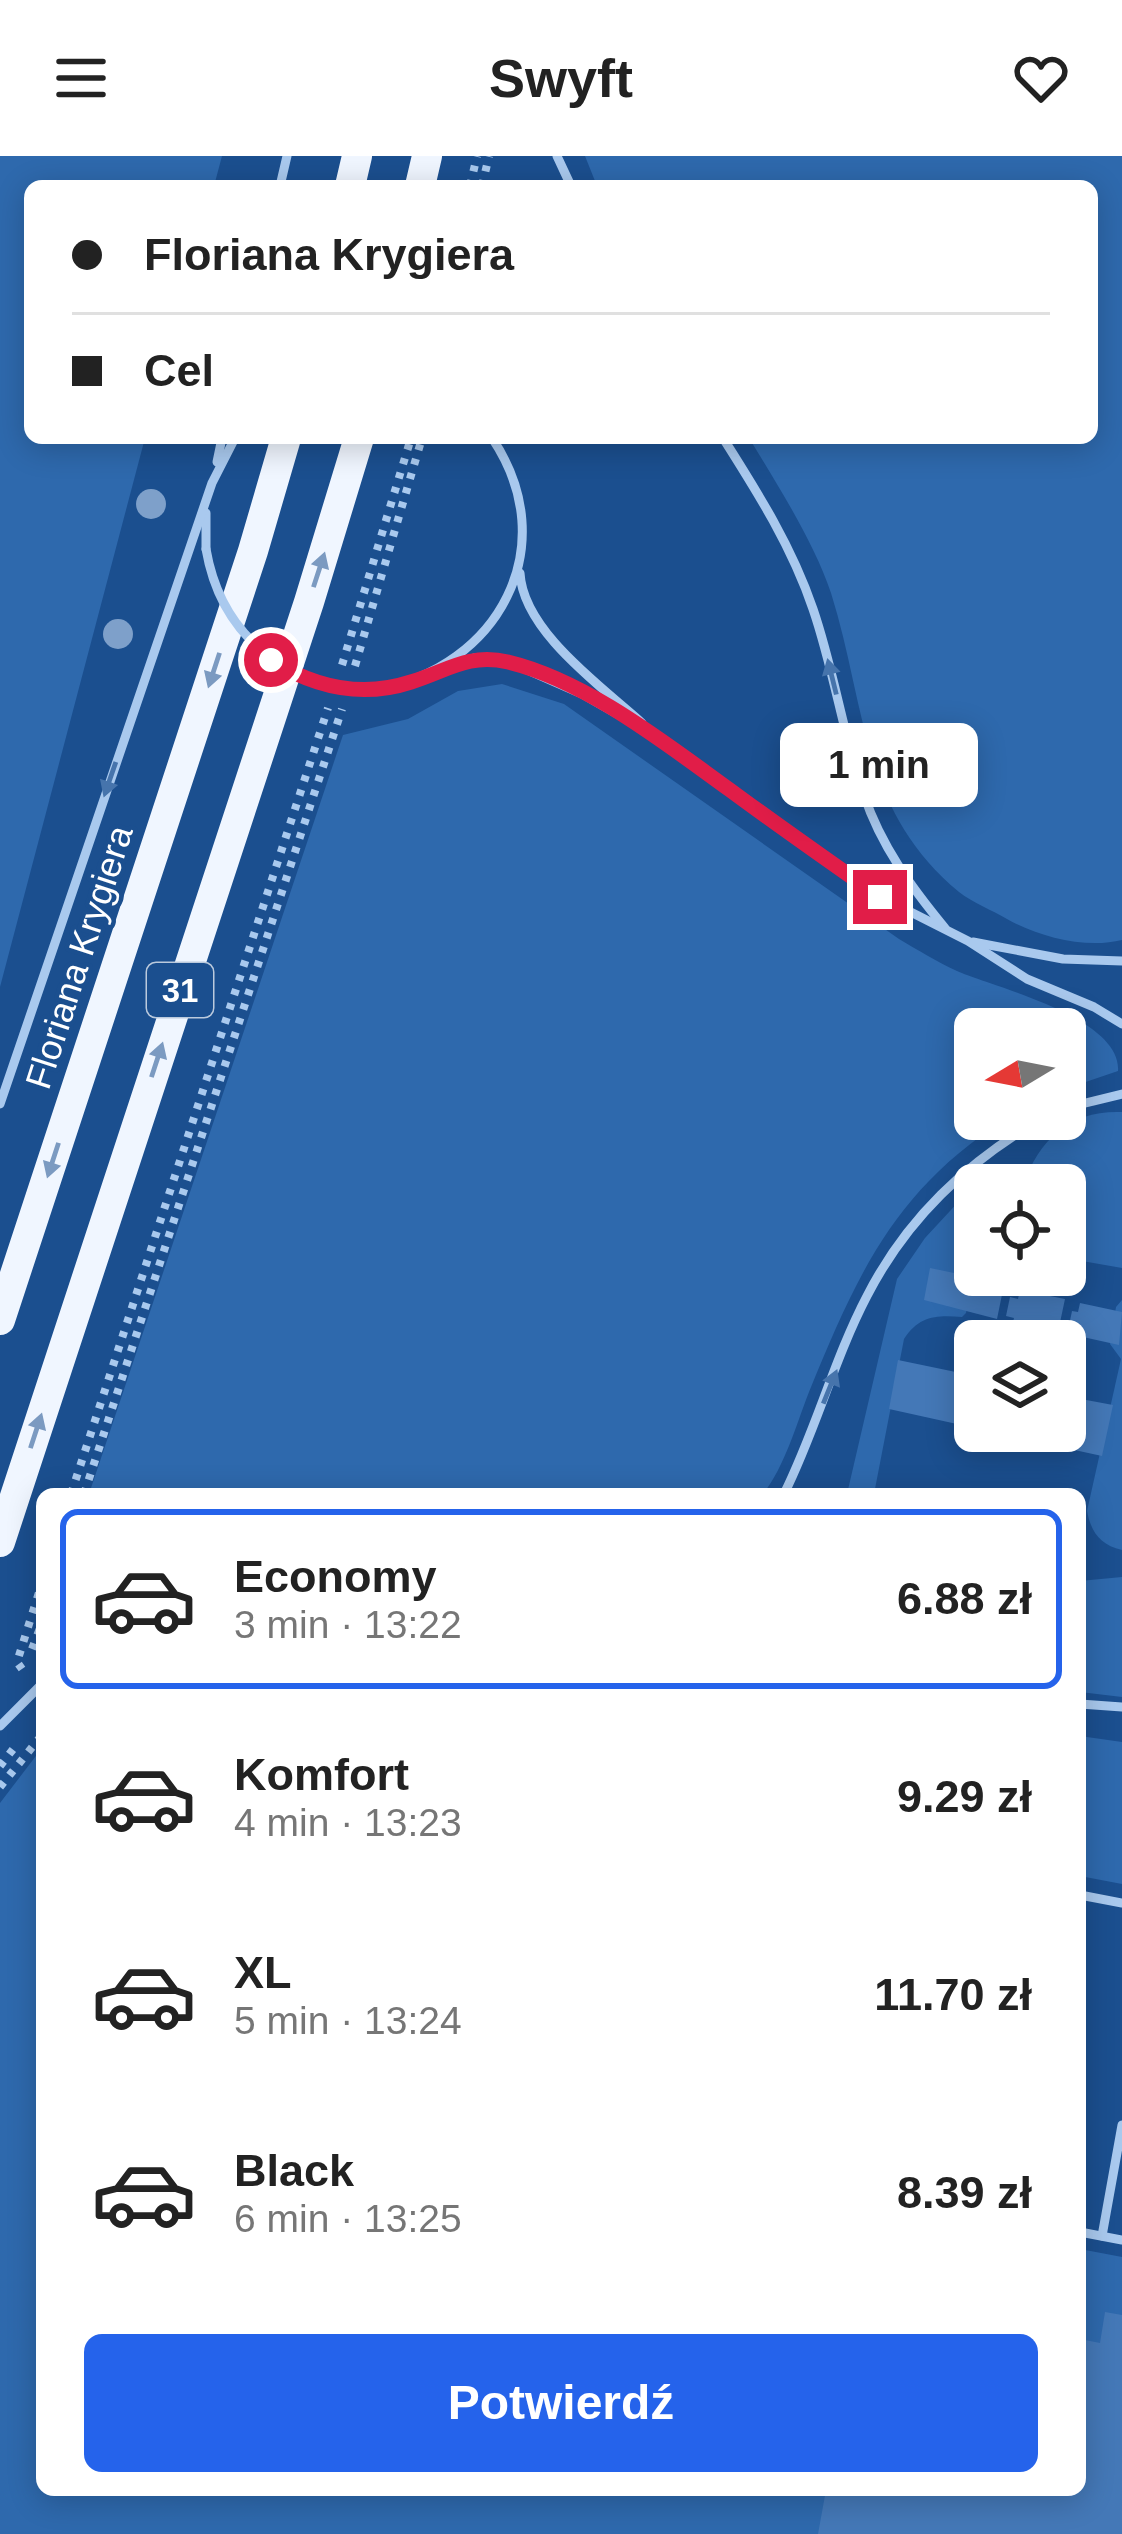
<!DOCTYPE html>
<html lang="pl">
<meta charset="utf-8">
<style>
:root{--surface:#fff;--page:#f2f2f2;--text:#222;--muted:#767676;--line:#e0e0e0;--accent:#2563eb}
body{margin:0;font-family:Helvetica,sans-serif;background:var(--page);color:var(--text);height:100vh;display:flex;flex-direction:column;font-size:45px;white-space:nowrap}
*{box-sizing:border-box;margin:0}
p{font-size:39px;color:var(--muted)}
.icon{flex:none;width:66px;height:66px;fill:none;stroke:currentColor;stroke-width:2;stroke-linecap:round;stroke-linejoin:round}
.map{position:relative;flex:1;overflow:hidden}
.drawer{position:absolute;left:36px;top:1332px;width:1050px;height:1008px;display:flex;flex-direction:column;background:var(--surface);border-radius:18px;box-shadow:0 6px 30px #0003}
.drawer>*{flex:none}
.guide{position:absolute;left:24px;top:24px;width:1074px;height:264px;border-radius:18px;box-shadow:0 6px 30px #0003;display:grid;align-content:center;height:264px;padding:0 48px;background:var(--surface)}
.needle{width:78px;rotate:260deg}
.buttons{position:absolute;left:954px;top:852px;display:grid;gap:24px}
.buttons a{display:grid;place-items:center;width:132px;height:132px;border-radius:18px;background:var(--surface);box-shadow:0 6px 30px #0003;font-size:60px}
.end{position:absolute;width:54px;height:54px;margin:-27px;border:15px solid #e11d48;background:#fff;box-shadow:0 0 0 6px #fff}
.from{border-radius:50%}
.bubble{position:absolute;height:84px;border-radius:18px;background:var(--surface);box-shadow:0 6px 30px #0003;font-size:39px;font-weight:700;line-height:84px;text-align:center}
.guide b{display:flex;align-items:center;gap:42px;height:114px;font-size:45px}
.guide b+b{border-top:3px solid var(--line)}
.guide i{width:30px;height:30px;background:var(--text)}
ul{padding:21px 0 0;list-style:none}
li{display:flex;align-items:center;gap:36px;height:180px;margin:0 24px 18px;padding:0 24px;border:6px solid transparent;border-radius:18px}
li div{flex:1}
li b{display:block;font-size:45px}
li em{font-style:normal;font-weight:700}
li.current{border-color:var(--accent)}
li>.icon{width:108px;height:108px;stroke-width:1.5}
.button{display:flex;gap:24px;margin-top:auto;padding:24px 48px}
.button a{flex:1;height:138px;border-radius:18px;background:var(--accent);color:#fff;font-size:48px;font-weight:700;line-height:138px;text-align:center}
header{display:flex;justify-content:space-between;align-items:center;height:156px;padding:0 48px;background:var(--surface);font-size:54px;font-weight:700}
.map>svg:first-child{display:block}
</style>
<header><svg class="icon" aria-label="menu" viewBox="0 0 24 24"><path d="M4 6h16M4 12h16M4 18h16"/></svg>Swyft<svg class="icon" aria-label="heart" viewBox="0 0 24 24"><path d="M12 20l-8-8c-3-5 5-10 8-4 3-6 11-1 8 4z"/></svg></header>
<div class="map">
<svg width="1122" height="2378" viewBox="0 0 1122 2378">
<rect width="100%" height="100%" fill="#1b4f8f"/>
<g fill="#2e69ad">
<path d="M0 0H222L214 30H30V282H145L0 831Z"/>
<path d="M585 0H1122V784C1086 793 1039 781 1007 763 992 754 973 747 959 736 860 654 866 548 831 437 814 386 777 328 749 282H1092V30H597Z"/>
<path d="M502 528 564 548 899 783C918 794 937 806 957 815 990 830 1122 861 1118 915L1065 933V873H975V963H1006C894 1034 857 1119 809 1236 796 1269 785 1310 763 1338H89L343 579 408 563 458 535Z"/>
<path d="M1122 956V1112L1065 1102V1029H1023C1040 982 1071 954 1122 956Z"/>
<path d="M993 1012 994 1029H975V1116L966 1157 962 1161C936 1159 919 1160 904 1183L874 1338H847L897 1123 925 1082 987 1015Z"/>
<path d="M1122 1144V1394C1100 1389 1091 1376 1087 1355L1121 1203 1110 1188 1116 1151Z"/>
<path d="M1122 1421V1541L1080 1536V1425Z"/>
<path d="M1080 1580 1122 1586V1728L1080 1720Z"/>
<path d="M42 1592V2334H1080V2093L1122 2101V2378H0V1647Z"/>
</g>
<g fill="#4478b7">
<path d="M961 1110 975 1112V1119H1006L997 1163 924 1144 930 1112 959 1118Z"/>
<path d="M1020 1134 1065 1143 1058 1176 1013 1166 1014 1162 1006 1160 1010 1141 1018 1143Z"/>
<path d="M1080 1147 1122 1156 1119 1189 1074 1179 1075 1175 1068 1174 1072 1155 1078 1156Z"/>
<path d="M898 1204 975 1220V1272L889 1253Z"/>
<path d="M1065 1240 1113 1249 1102 1300 996 1277 1065 1275Z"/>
<path d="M1105 2156 1122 2159V2378H818L826 2334H1080V2183L1100 2187Z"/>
</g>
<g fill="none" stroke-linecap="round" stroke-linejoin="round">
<g stroke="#a9c9ee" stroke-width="8" stroke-dasharray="6 9" stroke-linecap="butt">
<path d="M470 30 477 0"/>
<path d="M482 30 489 0"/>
<path d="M342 509 411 282"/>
<path d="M355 510 422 282"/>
<path d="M71 1338 328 552"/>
<path d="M84 1338 342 553"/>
<path d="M32 1493 42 1467"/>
<path d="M22 1513 17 1506 42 1427"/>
<path d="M0 1610 14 1592"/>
<path d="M0 1631 42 1579"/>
</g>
<g stroke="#a9c9ee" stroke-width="9">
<path d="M557 0 571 30"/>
<path d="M280 30 287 0"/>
<path d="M723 282C758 337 792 391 813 453 834 514 843 579 864 639 881 690 912 732 945 772"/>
<path d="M217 306 222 282"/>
<path d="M206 393V357"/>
<path d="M520 417C523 475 601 530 642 567"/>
<path d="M446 510 474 502 509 506 584 539 654 579 881 741 968 785 1027 823 1094 851 1122 868"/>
<path d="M377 533C498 512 565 390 492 282"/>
<path d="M973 786 1063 803 1122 805"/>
<path d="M0 948 212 327 235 282"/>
<path d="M1065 952 1122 938"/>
<path d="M784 1338C816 1274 834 1203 867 1140 907 1062 966 1007 1041 963"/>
<path d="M1080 1548 1122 1551"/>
<path d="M0 1570 42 1528"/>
<path d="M1080 1739 1122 1747"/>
<path d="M1080 2076 1122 2084"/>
<path d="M1102 2080 1122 1969"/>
</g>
<g stroke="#f0f6ff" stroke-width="30">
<path d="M350 30 357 0"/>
<path d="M420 30 427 0"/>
<path d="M0 1164 253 395 286 282"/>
<path d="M0 1386 309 446 359 282"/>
</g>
<path stroke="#a9c9ee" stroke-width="9" d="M206 393C221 480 288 534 377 533"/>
</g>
<g fill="#7ea0ca">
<circle cx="151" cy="348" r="15"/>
<circle cx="118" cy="478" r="15"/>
</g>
<defs><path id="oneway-solid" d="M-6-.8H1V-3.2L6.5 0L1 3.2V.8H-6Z" transform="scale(3)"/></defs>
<g fill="#7b9ac1">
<use href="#oneway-solid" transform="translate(319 414) rotate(-72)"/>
<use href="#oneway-solid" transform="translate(214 514) rotate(108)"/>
<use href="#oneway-solid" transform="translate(157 904) rotate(-72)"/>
<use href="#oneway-solid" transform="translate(53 1004) rotate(108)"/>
<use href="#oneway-solid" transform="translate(36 1275) rotate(-72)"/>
</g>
<g fill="#4674ac">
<use href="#oneway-solid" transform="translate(832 521) rotate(-104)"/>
<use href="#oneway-solid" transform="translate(110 623) rotate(109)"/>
<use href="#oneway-solid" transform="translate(830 1231) rotate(-68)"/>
</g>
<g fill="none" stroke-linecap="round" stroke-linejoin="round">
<path stroke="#e11d48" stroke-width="15" d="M271 504C314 531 362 542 411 526 447 515 468 497 508 506 587 525 666 588 730 634 780 671 830 706 880 741"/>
</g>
<g text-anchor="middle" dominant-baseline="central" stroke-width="9" stroke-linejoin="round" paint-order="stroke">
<rect fill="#1b4f8f" stroke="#bbcadd" stroke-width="3" x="147" y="807" width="66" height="54" rx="9"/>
<g font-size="33" font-weight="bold" fill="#fff">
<text x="180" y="834">31</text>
</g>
<g font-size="36" fill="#fff" stroke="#1b4f8f">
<text transform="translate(79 801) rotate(-72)">Floriana Krygiera</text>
</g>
</g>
</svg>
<div class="buttons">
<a><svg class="needle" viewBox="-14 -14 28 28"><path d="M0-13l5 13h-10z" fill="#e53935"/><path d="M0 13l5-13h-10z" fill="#767676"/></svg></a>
<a><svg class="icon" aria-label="locate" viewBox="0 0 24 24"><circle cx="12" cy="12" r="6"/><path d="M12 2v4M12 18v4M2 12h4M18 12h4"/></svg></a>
<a><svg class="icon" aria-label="layers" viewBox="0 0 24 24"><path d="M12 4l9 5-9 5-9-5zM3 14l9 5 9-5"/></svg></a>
</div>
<i class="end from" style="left:271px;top:504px"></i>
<i class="end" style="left:880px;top:741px"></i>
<div class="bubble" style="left:780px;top:567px;width:198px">1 min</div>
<div class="guide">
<b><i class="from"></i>Floriana Krygiera</b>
<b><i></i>Cel</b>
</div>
<section class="drawer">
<ul>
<li class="current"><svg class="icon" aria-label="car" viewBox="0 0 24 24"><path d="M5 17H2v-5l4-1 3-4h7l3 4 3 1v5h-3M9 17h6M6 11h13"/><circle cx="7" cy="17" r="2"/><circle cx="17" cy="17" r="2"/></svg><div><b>Economy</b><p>3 min · 13:22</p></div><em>6.88 zł</em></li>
<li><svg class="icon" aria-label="car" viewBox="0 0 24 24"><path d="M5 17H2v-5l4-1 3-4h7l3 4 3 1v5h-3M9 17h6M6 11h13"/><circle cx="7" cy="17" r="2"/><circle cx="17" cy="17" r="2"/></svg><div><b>Komfort</b><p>4 min · 13:23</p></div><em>9.29 zł</em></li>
<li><svg class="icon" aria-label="car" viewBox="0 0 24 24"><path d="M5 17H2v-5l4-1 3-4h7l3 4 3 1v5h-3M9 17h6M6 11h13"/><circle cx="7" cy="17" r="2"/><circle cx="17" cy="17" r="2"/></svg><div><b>XL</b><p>5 min · 13:24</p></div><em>11.70 zł</em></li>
<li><svg class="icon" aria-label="car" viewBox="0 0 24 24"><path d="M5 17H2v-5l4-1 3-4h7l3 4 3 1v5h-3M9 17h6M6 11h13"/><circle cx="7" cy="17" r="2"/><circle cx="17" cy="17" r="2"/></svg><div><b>Black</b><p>6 min · 13:25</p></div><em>8.39 zł</em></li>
</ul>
<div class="button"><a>Potwierdź</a></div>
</section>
</div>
